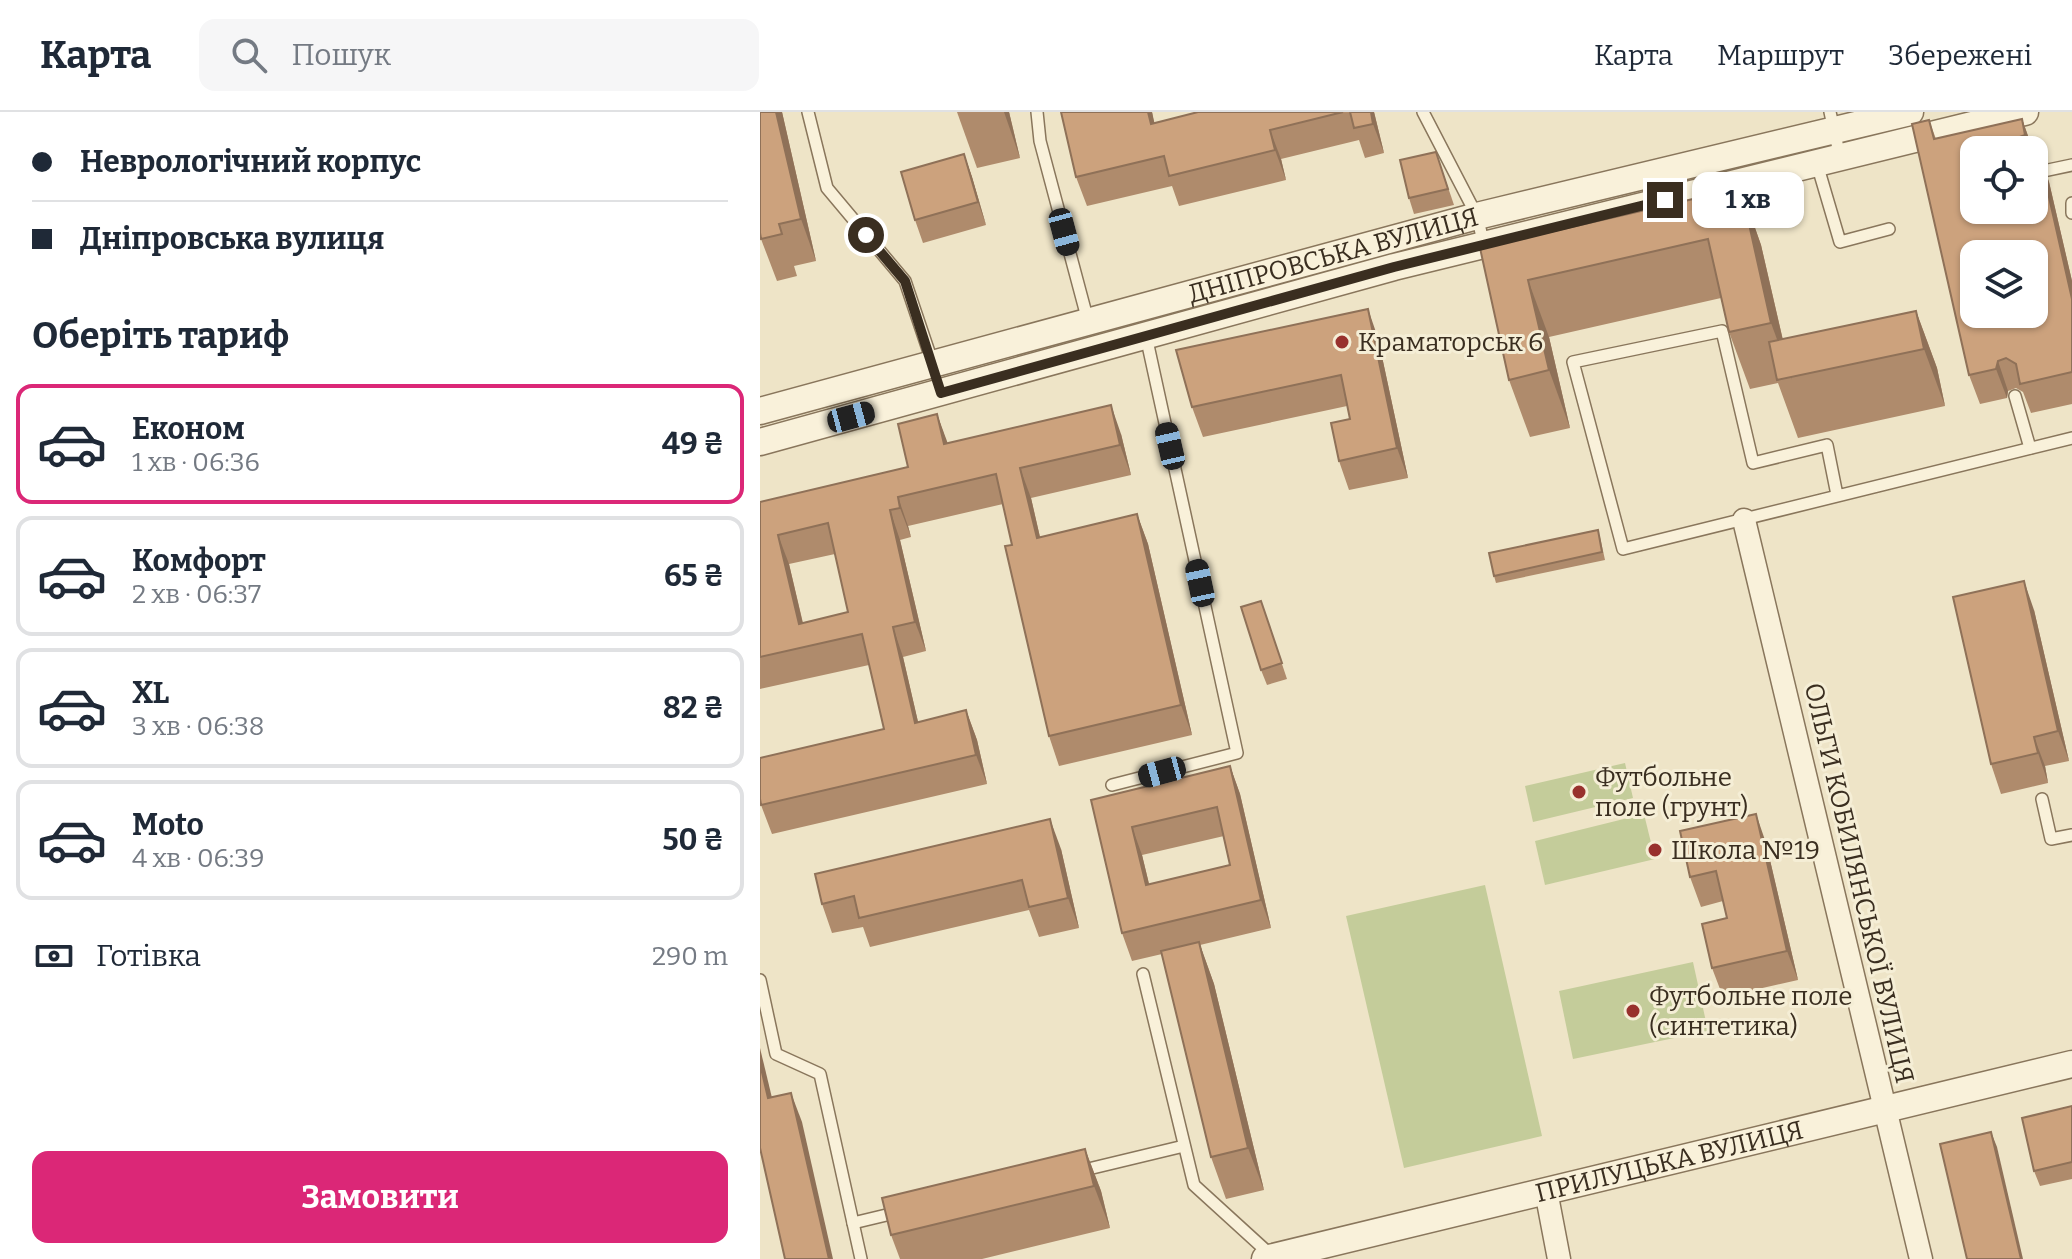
<!DOCTYPE html>
<html lang="uk">
<meta charset="utf-8">
<style>
:root{--surface:#fff;--page:#f6f6f7;--text:#1f2937;--muted:#747a83;--line:#e0e1e3;--accent:#db2777}
body{margin:0;font-family:Bitter,serif;background:var(--page);color:var(--text);height:100vh;display:flex;flex-direction:column;font-size:30px;white-space:nowrap}
*{box-sizing:border-box;margin:0}
p{font-size:26px;color:var(--muted)}
.icon{flex:none;width:44px;height:44px;fill:none;stroke:currentColor;stroke-width:2;stroke-linecap:round;stroke-linejoin:round}
.map{position:relative;flex:1;overflow:hidden}
.details{display:flex;flex-direction:column;background:var(--surface);width:760px}
.details>*{flex:none}
.guide{display:grid;align-content:center;height:176px;padding:0 32px;background:var(--surface)}
.controls{position:absolute;left:1200px;top:24px;display:grid;gap:16px}
.controls a{display:grid;place-items:center;width:88px;height:88px;border-radius:16px;background:var(--surface);box-shadow:0 2px 6px #0004;font-size:40px}
.end{position:absolute;width:36px;height:36px;margin:-18px;border:10px solid #3a2e20;background:#fff;box-shadow:0 0 0 4px #fff}
.from{border-radius:50%}
.bubble{position:absolute;height:56px;border-radius:16px;background:var(--surface);box-shadow:0 2px 6px #0004;font-size:26px;font-weight:700;line-height:56px;text-align:center}
.car{position:absolute;width:24px;height:48px;margin:-24px -12px;border-radius:10px;box-shadow:0 0 6px 2px #0007;background:linear-gradient(#222 24%,#8ab4d8 0 40%,#222 0 76%,#8ab4d8 0 86%,#222 0)}
.guide b{display:flex;align-items:center;gap:28px;height:76px;font-size:30px}
.guide b+b{border-top:2px solid var(--line)}
.guide i{width:20px;height:20px;background:var(--text)}
ul{padding:0;list-style:none}
li{display:flex;align-items:center;gap:24px;height:120px;margin:0 16px 12px;padding:0 16px;border:4px solid var(--line);border-radius:16px}
li div{flex:1}
li b{display:block;font-size:30px}
li em{font-style:normal;font-weight:700}
li.selected{border-color:var(--accent)}
li>.icon{width:72px;height:72px;stroke-width:1.5}
h2{padding:0 32px;font-size:36px;line-height:96px}
.pay{display:flex;align-items:center;gap:20px;height:88px;padding:0 32px;font-size:30px}
.pay p{margin-inline-start:auto}
.cta{display:flex;gap:16px;margin-top:auto;padding:16px 32px}
.cta a{flex:1;height:92px;border-radius:16px;background:var(--accent);color:#fff;font-size:32px;font-weight:700;line-height:92px;text-align:center}
header{display:flex;align-items:center;gap:48px;box-sizing:border-box;height:112px;padding:0 40px;background:var(--surface);border-bottom:2px solid var(--line)}
header strong{font-size:38px}
nav{display:flex;gap:44px;margin-inline-start:auto;font-size:28px}
.search{width:560px;height:72px;background:var(--page);display:flex;align-items:center;gap:20px;box-sizing:border-box;padding:0 28px;border-radius:16px;color:var(--muted);font-size:30px}
main{display:flex;flex:1;min-height:0}
.map>svg:first-child{display:block}
</style>
<header>
<strong>Карта</strong>
<div class="search"><svg class="icon" aria-label="search" viewBox="0 0 24 24"><circle cx="10" cy="10" r="6"/><path d="M15 15l6 6"/></svg>Пошук</div>
<nav><a>Карта</a><a>Маршрут</a><a>Збережені</a></nav>
</header>
<main>
<section class="details">
<div class="guide">
<b><i class="from"></i>Неврологічний корпус</b>
<b><i></i>Дніпровська вулиця</b>
</div>
<h2>Оберіть тариф</h2>
<ul>
<li class="selected"><svg class="icon" aria-label="car" viewBox="0 0 24 24"><path d="M5 17H2v-5l4-1 3-4h7l3 4 3 1v5h-3M9 17h6M6 11h13"/><circle cx="7" cy="17" r="2"/><circle cx="17" cy="17" r="2"/></svg><div><b>Економ</b><p>1 хв · 06:36</p></div><em>49 ₴</em></li>
<li><svg class="icon" aria-label="car" viewBox="0 0 24 24"><path d="M5 17H2v-5l4-1 3-4h7l3 4 3 1v5h-3M9 17h6M6 11h13"/><circle cx="7" cy="17" r="2"/><circle cx="17" cy="17" r="2"/></svg><div><b>Комфорт</b><p>2 хв · 06:37</p></div><em>65 ₴</em></li>
<li><svg class="icon" aria-label="car" viewBox="0 0 24 24"><path d="M5 17H2v-5l4-1 3-4h7l3 4 3 1v5h-3M9 17h6M6 11h13"/><circle cx="7" cy="17" r="2"/><circle cx="17" cy="17" r="2"/></svg><div><b>XL</b><p>3 хв · 06:38</p></div><em>82 ₴</em></li>
<li><svg class="icon" aria-label="car" viewBox="0 0 24 24"><path d="M5 17H2v-5l4-1 3-4h7l3 4 3 1v5h-3M9 17h6M6 11h13"/><circle cx="7" cy="17" r="2"/><circle cx="17" cy="17" r="2"/></svg><div><b>Moto</b><p>4 хв · 06:39</p></div><em>50 ₴</em></li>
</ul>
<div class="pay"><svg class="icon" aria-label="cash" viewBox="0 0 24 24"><path d="M3 7h18v10H3z"/><circle cx="12" cy="12" r="2"/></svg>Готівка<p>290 m</p></div>
<div class="cta"><a>Замовити</a></div>
</section>
<div class="map">
<svg width="1312" height="1147" viewBox="0 0 1312 1147">
<rect width="100%" height="100%" fill="#eee4c7"/>
<g fill="#c4cc9a">
<path d="M865 651 873 686 773 710 765 674Z"/>
<path d="M884 702 895 747 785 773 775 729Z"/>
<path d="M725 773 782 1024 644 1056 586 804Z"/>
<path d="M933 850 948 919 813 947 799 879Z"/>
</g>
<g fill="none" stroke-linecap="round" stroke-linejoin="round">
<g stroke="#89765c" stroke-width="14">
<g id="service">
<path d="M48 0 67 76 145 169 173 252"/>
<path d="M277 0 280 29 328 209"/>
<path d="M663 0 717 104 724 133"/>
<path d="M1070 0 1080 45"/>
<path d="M1057 52 1080 130 1129 117"/>
<path d="M1274 61 1312 53"/>
<path d="M1312 91V101"/>
<path d="M1255 284 1270 336"/>
<path d="M1077 383 1067 333 993 351 962 219 813 250 863 437 1312 326"/>
<path d="M352 673 477 641 386 224"/>
<path d="M1282 687 1291 727 1312 723"/>
<path d="M383 862 434 1073 513 1145"/>
<path d="M0 868 16 942 60 962 101 1147"/>
<path d="M320 1059 424 1034"/>
<path d="M93 1111 139 1100"/>
</g>
</g>
<g stroke="#89765c" stroke-width="25">
<g id="minor">
<path d="M984 408 1161 1147"/>
<path d="M786 1079 799 1147"/>
</g>
</g>
<g stroke="#89765c" stroke-width="29">
<g id="tertiary">
<path id="s1" d="M0 299 717 104 1150 0"/>
<path d="M0 330 634 155 1265 0"/>
<path id="s2" d="M505 1147 1312 952"/>
</g>
</g>
<use href="#service" stroke="#f9f1da" stroke-width="11"/>
<use href="#minor" stroke="#f9f1da" stroke-width="22"/>
<use href="#tertiary" stroke="#f9f1da" stroke-width="26"/>
</g>
<g fill="#af8b6c" fill-rule="evenodd">
<path d="M22 0 56 149 34 154 37 164 17 169 1 127Z"/>
<path d="M197 0H249L260 46 217 56Z"/>
<path d="M392 0 394 11 438 0H614L624 41 605 46 599 28 521 47 526 68 419 94 412 74 327 94 316 65Z"/>
<path d="M1262 7 1273 38H1214V98L1279 41 1289 70 1312 169V292L1271 301 1263 280 1256 276 1248 279 1247 286 1220 292 1209 263 1169 8 1176 27Z"/>
<path d="M676 40 694 93 654 102 649 86Z"/>
<path d="M204 42 212 65 226 113 163 131 155 108Z"/>
<path d="M981 76 1001 133 1023 228 1156 199 1177 256 1185 294 1038 326 1018 271 990 277 969 220 961 186 789 225 810 316 770 325 749 268 720 136Z"/>
<path d="M618 226 648 366 589 378 579 349 590 307 587 294 443 325 432 295Z"/>
<path d="M177 302 187 331 361 322 371 363 271 386 280 425 377 402 388 432 432 623 299 654 289 624 252 433 243 392 148 414 151 425 140 428 166 539 143 545 158 610 206 598 217 628 227 672 12 722 1 693 124 617 109 553 0 577V390L148 355ZM75 442 88 500 43 511 29 452Z"/>
<path d="M840 425 845 448 736 471 734 464Z"/>
<path d="M1274 498 1309 649 1285 654 1288 671 1241 682 1231 652Z"/>
<path d="M506 504 527 567 507 573 501 558Z"/>
<path d="M470 654 480 682 511 816 440 833 454 872 504 1078 466 1087 451 1045 402 842 372 849 362 821 331 688ZM464 724 470 753 389 772 382 743Z"/>
<path d="M1006 731 1038 868 963 885 952 856 967 806 963 789 941 795 930 765Z"/>
<path d="M301 737 319 816 279 825 269 798 110 835 103 815 72 821 62 792Z"/>
<path d="M1312 994V1067L1280 1074 1274 1059Z"/>
<path d="M325 1037 341 1079 350 1116 222 1147H140L131 1123Z"/>
</g>
<g fill="#8f7158">
<path d="M16 0H22L56 149 41 107Z"/>
<path d="M244 0H249L260 46Z"/>
<path d="M388 0H392L401 41 391 12Z"/>
<path d="M611 0H614L624 41 613 12Z"/>
<path d="M1262 7 1273 38H1271L1265 23Z"/>
<path d="M510 18 521 47 526 68 515 38Z"/>
<path d="M1279 41 1289 70 1312 169V187Z"/>
<path d="M204 42 212 65 226 113 218 90Z"/>
<path d="M981 76 1001 133 1032 268 1011 211Z"/>
<path d="M768 168 789 225 810 316 789 258Z"/>
<path d="M608 197 618 226 648 366 637 336Z"/>
<path d="M1156 199 1177 256 1185 294 1164 237Z"/>
<path d="M1238 249 1248 279 1247 286 1236 257Z"/>
<path d="M351 293 361 322 371 363 360 333Z"/>
<path d="M177 302 188 332H184Z"/>
<path d="M260 356 271 386 287 456 277 426Z"/>
<path d="M138 385 148 414 151 425 140 396Z"/>
<path d="M130 398 140 428 166 539 155 510Z"/>
<path d="M377 402 388 432 432 623 421 593Z"/>
<path d="M18 423 29 452 48 534 39 512Z"/>
<path d="M1264 469 1274 498 1309 649 1298 619Z"/>
<path d="M133 515 143 545 165 640 155 611Z"/>
<path d="M206 598 217 628 227 672 216 643Z"/>
<path d="M1274 625 1285 654 1288 671 1278 641Z"/>
<path d="M470 654 480 682 511 816 501 788Z"/>
<path d="M996 702 1006 731 1038 868 1027 839Z"/>
<path d="M290 707 301 737 319 816 308 786Z"/>
<path d="M372 715 382 743 396 801 386 773Z"/>
<path d="M439 830 454 872 504 1078 488 1036Z"/>
<path d="M0 936 19 1015 8 986 0 952Z"/>
<path d="M31 981 42 1010 73 1147H69Z"/>
<path d="M1231 1020 1237 1035 1263 1147H1261Z"/>
<path d="M325 1037 341 1079 350 1116 334 1074Z"/>
</g>
<g fill="#cca27d" stroke="#8f7158" stroke-width="2" fill-rule="evenodd">
<path d="M0 0H16L41 107 19 112 22 122 1 127 0 121Z"/>
<path d="M301 0H388L391 12 438 0H583L510 18 515 38 409 64 404 44 316 65Z"/>
<path d="M590 0H611L613 12 594 16Z"/>
<path d="M1262 7 1265 23 1257 26 1255 33 1263 38H1214V98H1274V42L1279 41 1312 187V260L1260 272 1256 252 1246 246 1238 249 1236 257 1209 263 1152 12 1169 8 1174 27ZM1214 142H1274V202H1214Z"/>
<path d="M676 40 688 77 649 86 640 48Z"/>
<path d="M204 42 218 90 155 108 141 60Z"/>
<path d="M981 76 1011 211 969 220 948 127 768 168 789 258 749 268 720 136Z"/>
<path d="M608 197 637 336 579 349 571 311 590 307 581 263 432 295 416 238Z"/>
<path d="M1156 199 1164 237 1017 268 1009 230Z"/>
<path d="M351 293 360 333 260 356 277 426 377 402 421 593 289 624 245 434 252 433 236 362 138 385 140 396 130 398 155 510 133 515 155 611 206 598 216 643 1 693 0 687V646L124 617 102 522 0 545V390L148 355 138 312 177 302 184 332ZM68 411 88 500 39 512 18 423Z"/>
<path d="M838 418 842 440 734 464 729 441Z"/>
<path d="M1264 469 1298 619 1274 625 1278 641 1231 652 1193 485Z"/>
<path d="M501 489 522 551 501 558 481 495Z"/>
<path d="M470 654 501 788 362 821 331 688ZM457 695 470 753 386 773 372 715Z"/>
<path d="M996 702 1027 839 952 856 942 812 967 806 956 759 930 765 920 719Z"/>
<path d="M290 707 308 786 269 795 262 768 99 806 94 784 62 792 55 762Z"/>
<path d="M439 830 488 1036 451 1045 401 839Z"/>
<path d="M0 952 8 986 31 981 69 1147H25L0 1036Z"/>
<path d="M1312 994V1050L1274 1059 1262 1006Z"/>
<path d="M1231 1020 1261 1147H1207L1180 1032Z"/>
<path d="M325 1037 334 1074 131 1123 122 1086Z"/>
</g>
<g fill="none" stroke-linecap="round" stroke-linejoin="round">
<path stroke="#3a2e20" stroke-width="10" d="M106 123 145 169 181 281 634 155 905 88"/>
</g>
<g fill="#98312d" stroke="#f5eed6" stroke-width="3">
<circle cx="582" cy="230" r="8"/>
<circle cx="819" cy="680" r="8"/>
<circle cx="895" cy="738" r="8"/>
<circle cx="873" cy="899" r="8"/>
</g>
<g text-anchor="middle" dominant-baseline="central" stroke-width="6" stroke-linejoin="round" paint-order="stroke">
<g font-size="26" fill="#3a2e20" stroke="#f5eed6">
<text stroke="none"><textPath href="#s1" startOffset="594">ДНІПРОВСЬКА ВУЛИЦЯ</textPath></text>
<text transform="translate(1099 771) rotate(77)">ОЛЬГИ КОБИЛЯНСЬКОЇ ВУЛИЦЯ</text>
<text stroke="none"><textPath href="#s2" startOffset="416">ПРИЛУЦЬКА ВУЛИЦЯ</textPath></text>
</g>
<g font-size="26" fill="#3a2e20" stroke="#f5eed6" text-anchor="start">
<text x="598" y="230">Краматорськ 6</text>
<text x="835" y="665">Футбольне<tspan x="835" dy="30">поле (грунт)</tspan></text>
<text x="911" y="738">Школа №19</text>
<text x="889" y="884">Футбольне поле<tspan x="889" dy="30">(синтетика)</tspan></text>
</g>
</g>
</svg>
<div class="controls">
<a><svg class="icon" aria-label="locate" viewBox="0 0 24 24"><circle cx="12" cy="12" r="6"/><path d="M12 2v4M12 18v4M2 12h4M18 12h4"/></svg></a>
<a><svg class="icon" aria-label="layers" viewBox="0 0 24 24"><path d="M12 4l9 5-9 5-9-5zM3 14l9 5 9-5"/></svg></a>
</div>
<i class="end from" style="left:106px;top:123px"></i>
<i class="end" style="left:905px;top:88px"></i>
<div class="bubble" style="left:932px;top:60px;width:112px">1 хв</div>
<i class="car" style="left:304px;top:120px;rotate:165deg"></i>
<i class="car" style="left:91px;top:305px;rotate:75deg"></i>
<i class="car" style="left:410px;top:334px;rotate:347deg"></i>
<i class="car" style="left:440px;top:471px;rotate:348deg"></i>
<i class="car" style="left:402px;top:660px;rotate:255deg"></i>
</div>
</main>
